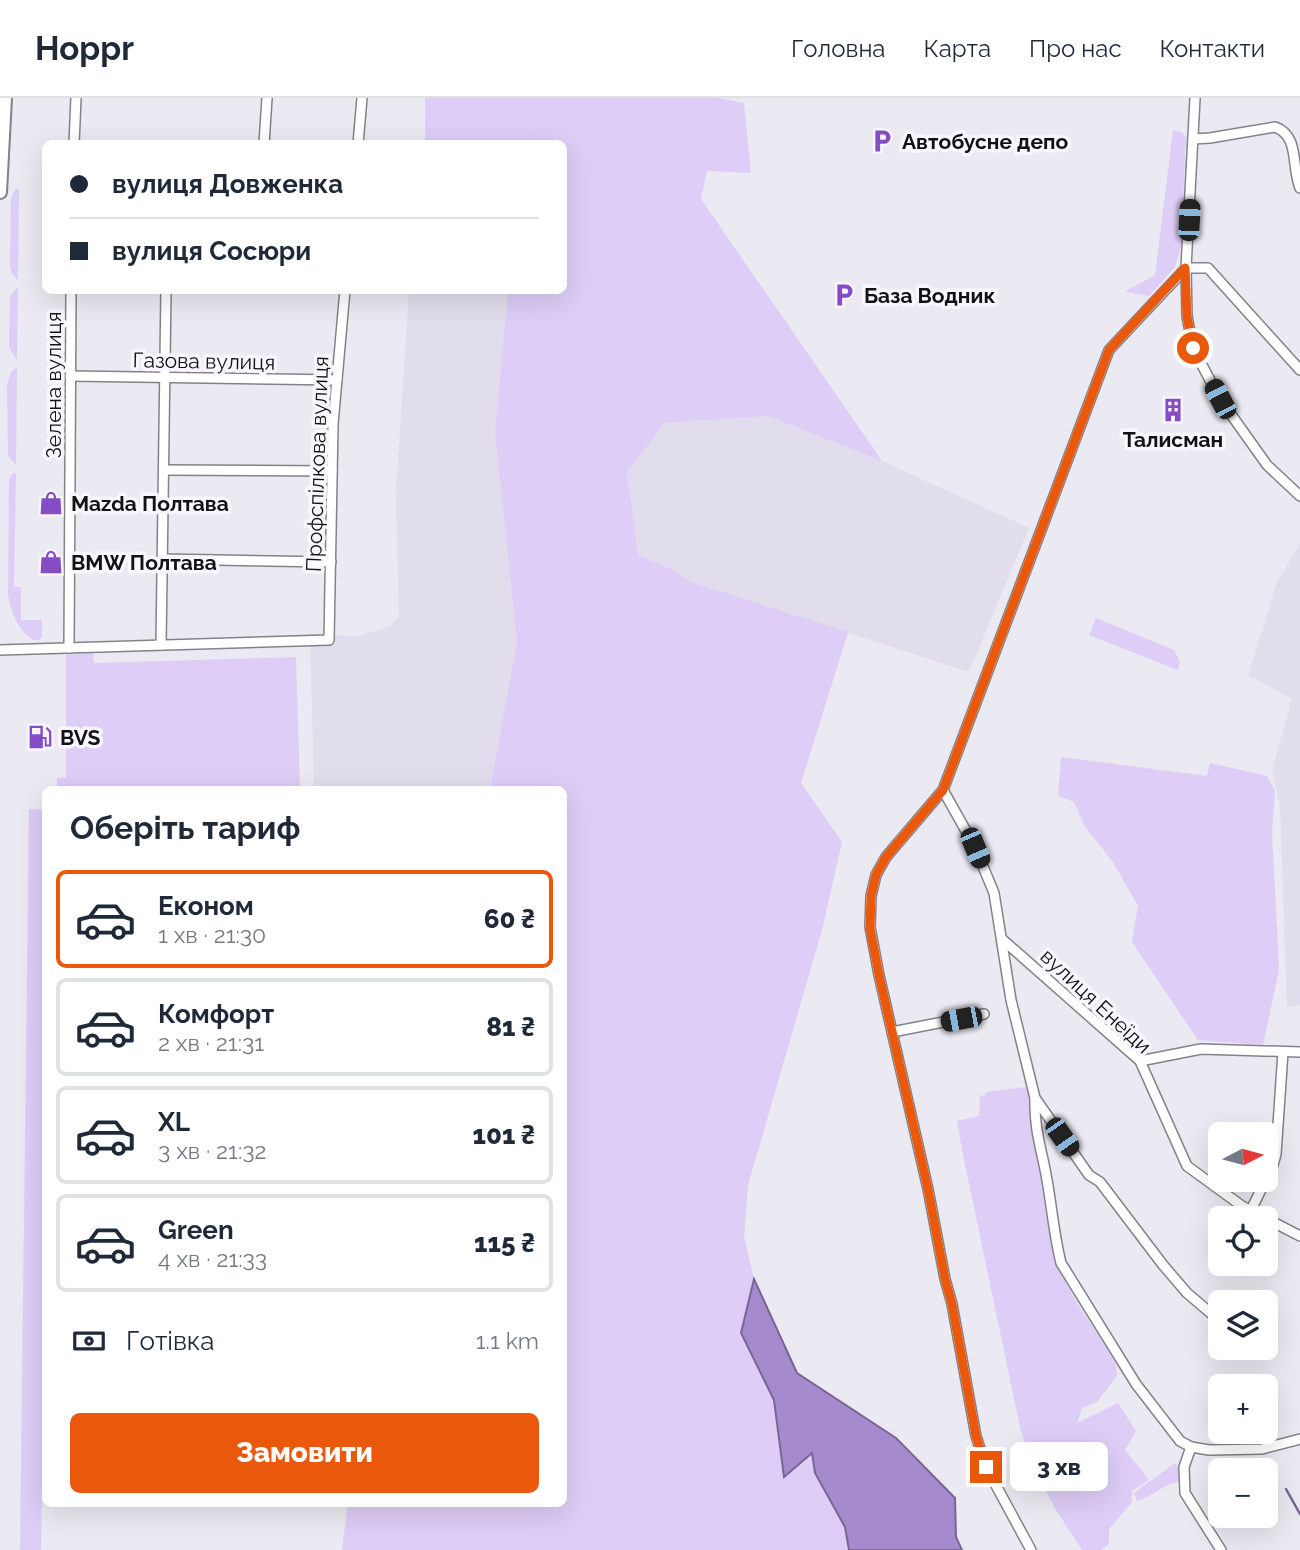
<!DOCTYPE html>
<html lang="uk">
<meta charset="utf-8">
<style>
:root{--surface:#fff;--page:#f2f2f3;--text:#1f2937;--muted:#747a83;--line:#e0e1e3;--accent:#ea580c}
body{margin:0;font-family:Raleway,sans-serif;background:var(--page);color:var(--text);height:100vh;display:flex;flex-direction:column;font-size:26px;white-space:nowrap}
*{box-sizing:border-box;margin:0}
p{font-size:23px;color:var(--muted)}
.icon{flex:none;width:38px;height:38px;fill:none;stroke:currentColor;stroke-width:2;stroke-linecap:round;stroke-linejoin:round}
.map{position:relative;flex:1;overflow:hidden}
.drawer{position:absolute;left:42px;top:688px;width:525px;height:721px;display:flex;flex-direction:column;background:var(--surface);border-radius:10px;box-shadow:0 7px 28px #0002}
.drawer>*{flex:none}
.hud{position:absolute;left:42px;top:42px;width:525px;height:154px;border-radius:10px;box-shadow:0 7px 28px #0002;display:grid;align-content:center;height:154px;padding:0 28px;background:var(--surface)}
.needle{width:46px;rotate:84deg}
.buttons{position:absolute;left:1208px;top:1024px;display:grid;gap:14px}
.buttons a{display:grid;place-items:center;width:70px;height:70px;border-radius:10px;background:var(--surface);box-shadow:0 7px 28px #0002;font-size:35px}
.end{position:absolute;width:32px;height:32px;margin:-16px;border:9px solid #ea580c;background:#fff;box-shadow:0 0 0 4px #fff}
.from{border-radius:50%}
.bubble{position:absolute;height:49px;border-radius:10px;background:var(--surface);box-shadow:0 7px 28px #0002;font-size:23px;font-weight:800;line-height:49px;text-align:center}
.car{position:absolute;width:21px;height:42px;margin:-21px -10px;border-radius:9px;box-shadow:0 0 5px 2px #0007;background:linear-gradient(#222 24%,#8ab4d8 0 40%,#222 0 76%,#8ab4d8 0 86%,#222 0)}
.hud b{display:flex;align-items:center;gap:24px;height:66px;font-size:26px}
.hud b+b{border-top:2px solid var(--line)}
.hud i{width:18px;height:18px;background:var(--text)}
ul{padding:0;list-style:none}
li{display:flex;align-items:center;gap:21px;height:98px;margin:0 14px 10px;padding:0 14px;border:4px solid var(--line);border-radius:10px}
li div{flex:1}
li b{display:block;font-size:26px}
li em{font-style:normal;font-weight:800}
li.selected{border-color:var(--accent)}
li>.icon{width:63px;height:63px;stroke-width:1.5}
h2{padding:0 28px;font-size:32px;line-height:84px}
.pay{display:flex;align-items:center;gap:18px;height:77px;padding:0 28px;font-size:26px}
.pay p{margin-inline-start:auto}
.primary-button{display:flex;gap:14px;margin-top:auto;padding:14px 28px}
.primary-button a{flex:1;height:80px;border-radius:10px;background:var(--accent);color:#fff;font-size:28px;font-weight:800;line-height:80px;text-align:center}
header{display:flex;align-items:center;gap:42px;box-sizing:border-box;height:98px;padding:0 35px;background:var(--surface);border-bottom:2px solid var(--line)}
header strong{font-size:33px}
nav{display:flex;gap:38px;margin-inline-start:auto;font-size:24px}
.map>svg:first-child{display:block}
</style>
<header>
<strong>Hoppr</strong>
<nav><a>Головна</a><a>Карта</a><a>Про нас</a><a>Контакти</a></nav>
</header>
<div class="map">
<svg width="1300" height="1452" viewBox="0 0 1300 1452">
<rect width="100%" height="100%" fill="#ebe9f1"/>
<g fill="#e2ddec">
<path d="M409 193H508L495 334 517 543 490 691H314L310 536 357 538 389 529 399 518 396 394Z"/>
<path d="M768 318 882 363 1029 430 969 574 691 484 669 470 638 457 627 374 665 325Z"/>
<path d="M1300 445V907L1287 909 1280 708 1272 672 1292 601 1248 577 1277 485Z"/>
</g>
<g fill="#ddcdf7">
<path d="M425 0H718L744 5 751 75 707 73 701 101 882 363 768 318 665 325 627 374 638 457 669 470 691 484 848 534 801 685 842 744 822 832 748 1087 744 1139 754 1181 741 1234 774 1302 784 1379 812 1355 815 1375 845 1429 849 1452H342L348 1405H564V691H490L517 543 495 334 508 193 564 192V46L425 45Z"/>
<path d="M1173 32 1181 34 1186 39 1181 148 1175 169 1149 198 1127 194 1126 193 1155 177Z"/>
<path d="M16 91H19L18 182 12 176 10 167 11 99Z"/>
<path d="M18 189 17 262 9 249 10 198Z"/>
<path d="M17 269 16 367 8 358 7 286 11 274Z"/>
<path d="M16 375 14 489H21V522H42V539L39 542H33C18 532 11 515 8 497L9 381 12 376Z"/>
<path d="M1096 520 1174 552 1180 563 1178 572 1089 537Z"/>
<path d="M93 555 94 565 296 559 300 691H57V680H66V556Z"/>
<path d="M1061 659 1207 678 1210 665 1267 678 1275 693 1272 734 1279 872 1263 947 1198 942 1132 844 1138 808 1113 764 1084 727 1074 704 1058 698Z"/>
<path d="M29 711 46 712V1123L41 1452H20Z"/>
<path d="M1025 989 1029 990 1033 1004 1032 1034 1042 1076 1047 1120 1055 1165 1079 1208 1109 1254 1116 1267 1117 1277 1098 1303 1082 1310 1077 1325 1118 1305 1136 1333 1125 1352 1149 1382 1132 1393V1404L1109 1431V1446L1101 1452H1082L1056 1412 1039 1380 1021 1334 962 1052 957 1023 979 1018 980 998 986 997V994Z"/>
<path d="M1175 1365 1180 1372 1182 1380 1178 1384C1162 1386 1152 1399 1137 1403L1134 1395Z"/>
</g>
<path fill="#a58acd" stroke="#796695" stroke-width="2" d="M754 1181 797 1275 896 1340 955 1400 956 1439 962 1452H849L845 1429 815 1375 812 1355 784 1379 774 1302 741 1235Z"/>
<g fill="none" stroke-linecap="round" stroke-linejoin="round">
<path stroke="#796695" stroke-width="2.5" d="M1286 1391 1300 1416"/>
<g stroke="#848289" stroke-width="12">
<g id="minor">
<path d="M1195 0 1186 170 1187 218 1193 250 1220 301 1267 367 1300 398"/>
<path d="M1193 41 1210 40 1275 29C1300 38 1291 68 1300 90"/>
<path d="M74 46 76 0"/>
<path d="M264 46 267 0"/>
<path d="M358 46 362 0"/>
<path d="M1186 170H1208L1300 272"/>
<path d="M70 278 337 282"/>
<path d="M164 372 332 373"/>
<path d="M162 461 331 464"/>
<path d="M161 547 166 192"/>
<path d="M69 550 71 192"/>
<path d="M0 552 329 542 333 326 345 192"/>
<path d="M943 692 975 749 994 795 1011 902 1035 1000 1089 1077 1100 1084 1163 1167 1187 1195 1220 1223"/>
<path d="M1002 841 1140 963 1187 1068 1242 1108 1300 1138"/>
<path d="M892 934 984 916"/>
<path d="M1140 963 1201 951 1300 954"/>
<path d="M1035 1000C1034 1033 1042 1052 1047 1082 1052 1110 1054 1137 1061 1165L1136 1286 1180 1343 1191 1349 1209 1352 1262 1351 1300 1341"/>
<path d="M1251 1112 1273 1067 1276 1056 1283 954"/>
<path d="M1249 1250 1254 1253"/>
<path d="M1191 1349 1184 1369 1185 1395 1221 1452"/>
<path d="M1031 1452 986 1369 976 1338 952 1206 945 1181 928 1091 879 877 870 829 871 798 876 777 886 759 943 692 1109 252 1186 170"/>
</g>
</g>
<g stroke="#848289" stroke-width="16">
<path id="highway" d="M0 94 5 0"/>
</g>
<use href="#minor" stroke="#fff" stroke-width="9"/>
<use href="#highway" stroke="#fff" stroke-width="12"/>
</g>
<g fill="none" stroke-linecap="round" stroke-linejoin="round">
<path stroke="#ea580c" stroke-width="9" d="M986 1369 976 1338 952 1206 945 1181 928 1091 879 877 870 830 871 798 876 777 886 759 943 692 1109 252 1185 170 1187 218 1193 250"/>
</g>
<defs>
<g id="parking-bare" transform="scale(1.89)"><path d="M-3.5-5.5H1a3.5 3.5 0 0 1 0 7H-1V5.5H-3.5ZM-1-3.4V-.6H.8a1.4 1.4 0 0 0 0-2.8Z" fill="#844dc4" stroke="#f9f6fe" stroke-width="2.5" paint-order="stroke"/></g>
<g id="building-bare" transform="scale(1.89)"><path d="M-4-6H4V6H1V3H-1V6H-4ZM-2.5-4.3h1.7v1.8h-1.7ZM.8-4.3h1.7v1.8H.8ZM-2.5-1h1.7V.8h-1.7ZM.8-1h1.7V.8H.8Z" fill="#844dc4" stroke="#f9f6fe" stroke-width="2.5" paint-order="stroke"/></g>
<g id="shop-bare" transform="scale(1.89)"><path d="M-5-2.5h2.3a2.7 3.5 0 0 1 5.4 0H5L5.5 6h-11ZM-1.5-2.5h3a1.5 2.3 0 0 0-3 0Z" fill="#844dc4" stroke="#f9f6fe" stroke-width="2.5" paint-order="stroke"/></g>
<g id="fuel-bare" transform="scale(1.89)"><path d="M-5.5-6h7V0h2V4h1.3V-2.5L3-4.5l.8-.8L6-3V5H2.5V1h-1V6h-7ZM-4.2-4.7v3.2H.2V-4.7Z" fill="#844dc4" stroke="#f9f6fe" stroke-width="2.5" paint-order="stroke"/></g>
</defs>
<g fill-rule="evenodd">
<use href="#parking-bare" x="882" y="43"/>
<use href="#parking-bare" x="844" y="197"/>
<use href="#building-bare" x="1173" y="312"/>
<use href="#shop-bare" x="51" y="405"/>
<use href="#shop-bare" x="51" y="464"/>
<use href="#fuel-bare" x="40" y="639"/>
</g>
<g text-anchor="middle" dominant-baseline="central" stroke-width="7" stroke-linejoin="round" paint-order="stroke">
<g font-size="21" font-weight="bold" fill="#121113" stroke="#f9f6fe" text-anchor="start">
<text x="902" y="43">Автобусне депо</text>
<text x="864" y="197">База Водник</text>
<text x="1173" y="341" text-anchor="middle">Талисман</text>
<text x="71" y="405">Mazda Полтава</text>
<text x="71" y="464">BMW Полтава</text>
<text x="60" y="639">BVS</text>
</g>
<g font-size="21" fill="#121113" stroke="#f9f6fe">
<text transform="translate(204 263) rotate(1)">Газова вулиця</text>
<text transform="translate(53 287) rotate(-90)">Зелена вулиця</text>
<text transform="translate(317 366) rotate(-88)">Профспілкова вулиця</text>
<text transform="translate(1096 903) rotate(43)">вулиця Енеїди</text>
</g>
</g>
</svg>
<div class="buttons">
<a><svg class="needle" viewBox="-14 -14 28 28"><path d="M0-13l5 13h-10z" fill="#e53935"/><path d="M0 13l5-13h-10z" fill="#747a83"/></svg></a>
<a><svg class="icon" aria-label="locate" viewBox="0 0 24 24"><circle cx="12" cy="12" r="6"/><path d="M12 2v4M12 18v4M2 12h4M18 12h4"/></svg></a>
<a><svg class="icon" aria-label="layers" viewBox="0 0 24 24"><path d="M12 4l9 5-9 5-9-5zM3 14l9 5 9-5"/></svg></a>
<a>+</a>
<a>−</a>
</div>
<i class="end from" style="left:1193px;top:250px"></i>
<i class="end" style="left:986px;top:1369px"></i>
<div class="bubble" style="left:1010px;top:1344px;width:98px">3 хв</div>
<i class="car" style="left:1189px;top:122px;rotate:3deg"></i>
<i class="car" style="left:1220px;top:301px;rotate:332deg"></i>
<i class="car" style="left:975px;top:750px;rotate:157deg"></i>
<i class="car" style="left:961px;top:921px;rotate:259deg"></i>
<i class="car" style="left:1062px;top:1039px;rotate:145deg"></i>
<div class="hud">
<b><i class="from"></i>вулиця Довженка</b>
<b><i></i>вулиця Сосюри</b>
</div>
<section class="drawer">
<h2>Оберіть тариф</h2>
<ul>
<li class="selected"><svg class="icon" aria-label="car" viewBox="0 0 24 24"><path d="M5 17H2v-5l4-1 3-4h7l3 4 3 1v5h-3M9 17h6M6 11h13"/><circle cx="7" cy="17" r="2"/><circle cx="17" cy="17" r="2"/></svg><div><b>Економ</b><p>1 хв · 21:30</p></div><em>60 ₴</em></li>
<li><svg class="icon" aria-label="car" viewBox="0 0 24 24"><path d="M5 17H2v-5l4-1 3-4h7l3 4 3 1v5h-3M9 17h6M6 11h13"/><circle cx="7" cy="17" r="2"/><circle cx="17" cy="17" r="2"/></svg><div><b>Комфорт</b><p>2 хв · 21:31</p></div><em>81 ₴</em></li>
<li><svg class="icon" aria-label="car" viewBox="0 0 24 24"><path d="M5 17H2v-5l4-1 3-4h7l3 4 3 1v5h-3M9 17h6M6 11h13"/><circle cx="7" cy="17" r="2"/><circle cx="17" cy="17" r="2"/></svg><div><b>XL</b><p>3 хв · 21:32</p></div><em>101 ₴</em></li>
<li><svg class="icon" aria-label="car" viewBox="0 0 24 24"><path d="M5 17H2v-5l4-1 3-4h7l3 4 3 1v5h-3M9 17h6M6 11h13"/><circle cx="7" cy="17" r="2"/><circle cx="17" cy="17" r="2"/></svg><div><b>Green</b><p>4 хв · 21:33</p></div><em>115 ₴</em></li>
</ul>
<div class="pay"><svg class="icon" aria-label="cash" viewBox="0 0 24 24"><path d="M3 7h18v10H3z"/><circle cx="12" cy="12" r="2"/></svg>Готівка<p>1.1 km</p></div>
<div class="primary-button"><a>Замовити</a></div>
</section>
</div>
